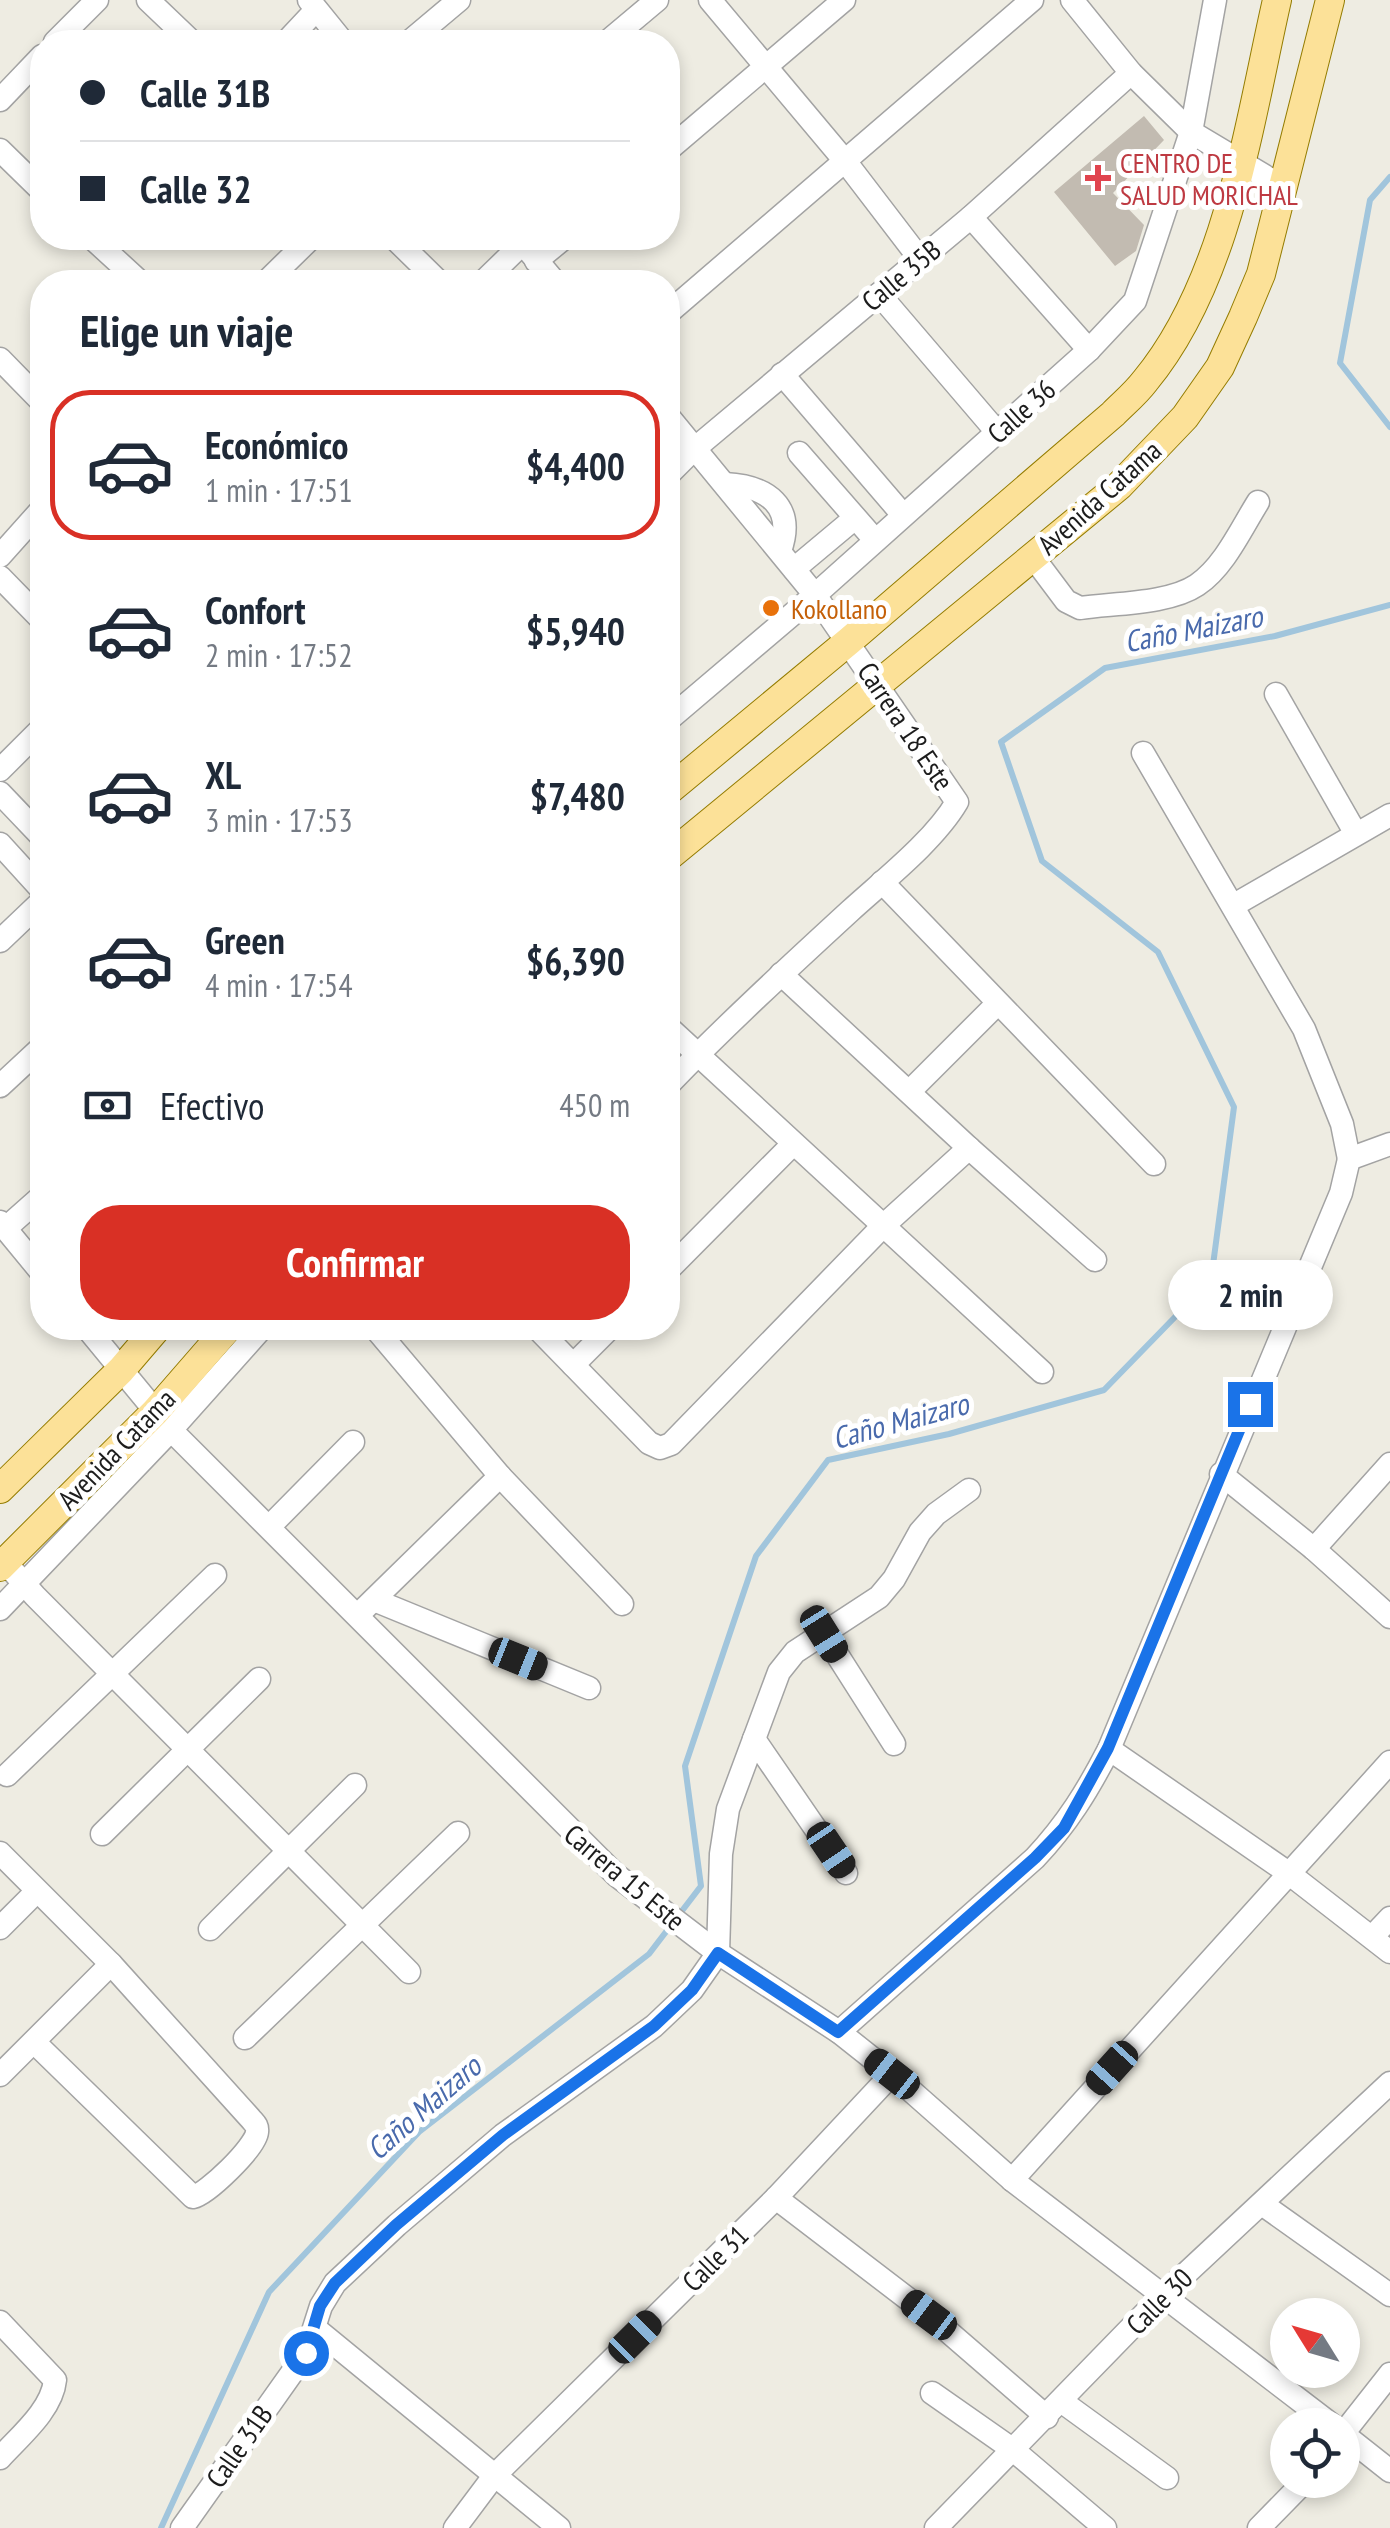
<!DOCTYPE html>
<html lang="es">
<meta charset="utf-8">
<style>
:root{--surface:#fff;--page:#f6f6f7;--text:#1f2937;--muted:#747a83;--line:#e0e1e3;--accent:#d93025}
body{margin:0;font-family:"PT Sans Narrow",sans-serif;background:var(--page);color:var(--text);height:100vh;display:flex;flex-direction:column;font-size:38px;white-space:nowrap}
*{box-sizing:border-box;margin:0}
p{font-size:32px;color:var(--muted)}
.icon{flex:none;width:55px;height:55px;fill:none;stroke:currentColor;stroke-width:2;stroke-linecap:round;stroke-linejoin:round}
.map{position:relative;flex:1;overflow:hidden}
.panel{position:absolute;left:30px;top:270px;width:650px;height:1070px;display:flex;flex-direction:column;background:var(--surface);border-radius:40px;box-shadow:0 5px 15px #0003}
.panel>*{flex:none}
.hud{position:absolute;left:30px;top:30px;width:650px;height:220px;border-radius:40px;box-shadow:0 5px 15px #0003;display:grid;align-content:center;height:220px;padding:0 50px;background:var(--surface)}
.needle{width:65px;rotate:307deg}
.buttons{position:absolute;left:1270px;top:2298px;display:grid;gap:20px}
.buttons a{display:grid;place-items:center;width:90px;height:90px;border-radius:50%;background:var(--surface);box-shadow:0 5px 15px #0003;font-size:50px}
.end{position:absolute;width:45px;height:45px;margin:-22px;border:12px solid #1a73e8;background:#fff;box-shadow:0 0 0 5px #fff}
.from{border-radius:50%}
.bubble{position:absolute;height:70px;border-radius:35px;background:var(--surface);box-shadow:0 5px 15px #0003;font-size:32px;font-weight:600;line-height:70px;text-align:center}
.car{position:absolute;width:30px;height:60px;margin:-30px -15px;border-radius:12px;box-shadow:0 0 8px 2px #0007;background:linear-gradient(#222 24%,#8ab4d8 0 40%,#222 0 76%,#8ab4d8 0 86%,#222 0)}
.hud b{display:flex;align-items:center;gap:35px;height:95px;font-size:38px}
.hud b+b{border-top:2px solid var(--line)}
.hud i{width:25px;height:25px;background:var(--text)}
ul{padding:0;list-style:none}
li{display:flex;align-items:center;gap:30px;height:150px;margin:0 20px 15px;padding:0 30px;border:5px solid transparent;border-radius:40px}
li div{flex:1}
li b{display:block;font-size:38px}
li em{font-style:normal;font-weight:600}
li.selected{border-color:var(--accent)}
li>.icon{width:90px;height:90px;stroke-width:1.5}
h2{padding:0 50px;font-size:45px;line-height:120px}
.pay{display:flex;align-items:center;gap:25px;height:110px;padding:0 50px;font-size:38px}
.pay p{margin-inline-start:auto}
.button{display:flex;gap:20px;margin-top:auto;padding:20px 50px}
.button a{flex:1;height:115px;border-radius:40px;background:var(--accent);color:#fff;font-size:40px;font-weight:600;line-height:115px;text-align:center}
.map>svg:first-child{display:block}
</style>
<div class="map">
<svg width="1390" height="2528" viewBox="0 0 1390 2528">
<rect width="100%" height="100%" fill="#eeece2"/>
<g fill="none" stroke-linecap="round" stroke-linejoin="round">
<g stroke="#a1c5dc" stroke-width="6">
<path d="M1390 177 1370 200 1340 363 1390 427"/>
<path d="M161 2528 269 2292 419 2132 649 1954 701 1886 685 1766 756 1556 828 1460 949 1434 1104 1390 1211 1280 1234 1107 1158 952 1042 861 1001 742 1105 668 1275 636 1390 605"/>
</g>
</g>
<path fill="#c2bbb1" d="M1144 116 1164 140 1113 193 1144 225 1136 251 1115 266 1054 192Z"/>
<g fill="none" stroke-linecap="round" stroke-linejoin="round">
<g stroke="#a3a3a3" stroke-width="25">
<g id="minor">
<path d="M148 0 192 42"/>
<path d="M309 0 343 42"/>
<path d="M710 0 845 161 920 259"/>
<path d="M1072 0 1131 73 1191 132 1283 187"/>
<path d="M55 42 97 0"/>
<path d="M286 42 316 10"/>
<path d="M409 42 459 0"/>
<path d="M607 42 657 0"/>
<path d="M0 100 42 56"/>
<path d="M0 150 42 191"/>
<path d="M668 150 844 0"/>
<path d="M971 217 1089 350"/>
<path d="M92 238 140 282"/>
<path d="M394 238 439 282"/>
<path d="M518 238 555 282"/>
<path d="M536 261 564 238"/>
<path d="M266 282 311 238"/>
<path d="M483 282 523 243"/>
<path d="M879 294 997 432"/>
<path d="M668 313 1032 0"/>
<path d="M0 359 42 402"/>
<path d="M782 374 903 515"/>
<path d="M668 416 815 595 957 802C934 841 884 880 850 911 788 968 726 1025 668 1085"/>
<path d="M799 453 875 540"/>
<path d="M668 475 693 450 971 217 1131 73"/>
<path d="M725 484C767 486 796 506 780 551"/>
<path d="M0 556 42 509"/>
<path d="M1033 557 1066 601 1080 608C1114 603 1169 604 1197 585 1224 567 1241 529 1258 502"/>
<path d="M794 569 855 518"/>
<path d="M0 577 42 620"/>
<path d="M1276 694 1356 834"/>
<path d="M668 720 815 595 1089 350 1135 301 1191 132 1215 0"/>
<path d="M1143 753 1304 1029 1342 1124 1349 1159"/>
<path d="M0 770 42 728"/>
<path d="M0 793 42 837"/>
<path d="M0 844 42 890"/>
<path d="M882 882 1154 1164"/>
<path d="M1234 905 1390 815"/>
<path d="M0 941 42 901"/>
<path d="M781 974 969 1148 1095 1260"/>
<path d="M668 1027 1042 1372"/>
<path d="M0 1086 42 1047"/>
<path d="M910 1091 997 1004"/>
<path d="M0 1222 42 1273"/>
<path d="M6 1228 42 1196"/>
<path d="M668 1270 793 1144"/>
<path d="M87 1328 171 1430 616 1875 718 1953 839 2032 892 2074 1012 2180 1332 2425"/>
<path d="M375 1328 500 1476 622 1604"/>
<path d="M537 1328 649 1443 660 1448 671 1444 883 1226 969 1148"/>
<path d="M573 1365 610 1328"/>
<path d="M1221 1474 1314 1549 1390 1617"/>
<path d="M270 1526 353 1442"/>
<path d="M1314 1549 1390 1464"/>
<path d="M5 1562 35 1596 409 1972"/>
<path d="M374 1600 589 1688"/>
<path d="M0 1609 171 1430 262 1328"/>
<path d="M363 1610 500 1476"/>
<path d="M824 1634 894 1744"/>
<path d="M754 1739 846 1873"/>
<path d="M1109 1749 1287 1872 1390 1952"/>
<path d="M7 1775 215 1575"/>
<path d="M102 1834 259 1679"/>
<path d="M0 1853 111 1964 250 2118C254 2123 258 2125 257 2132 256 2147 207 2194 193 2197L34 2042"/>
<path d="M0 1928 37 1891"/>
<path d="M210 1929 355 1785"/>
<path d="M1372 1937 1390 1918"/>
<path d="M839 2032 1035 1858C1067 1824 1088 1790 1109 1749L1341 1193 1349 1159 1390 1144"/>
<path d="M245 2038 458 1833"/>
<path d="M0 2075 111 1964"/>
<path d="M1012 2180 1390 1762"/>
<path d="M776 2198 929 2315 1047 2417"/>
<path d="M1262 2204 1390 2295"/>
<path d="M0 2322 55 2380C52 2410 20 2436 0 2458"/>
<path d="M316 2329 559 2528"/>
<path d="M932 2393 1012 2449 1105 2528"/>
<path d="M1061 2401 1167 2478"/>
<path d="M1342 2433 1390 2471"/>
<path d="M1342 2435 1390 2374"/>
<path d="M182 2528 306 2353 321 2306 335 2283 397 2225 503 2135 654 2026 692 1990 718 1953 721 1854 728 1809 779 1672 795 1652 879 1597 894 1579 920 1532 936 1514 969 1490"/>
<path d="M455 2528 494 2476 776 2198 892 2074"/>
<path d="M936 2528 1163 2295 1390 2083"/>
<path d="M1259 2528 1306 2480"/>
</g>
</g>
<g stroke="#947c00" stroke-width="30">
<g id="major">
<path d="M668 791 849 641 1113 414C1124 403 1136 393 1145 381 1228 281 1249 123 1277 0"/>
<path d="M668 857 1119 486 1185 417 1220 367 1243 317 1261 274 1330 0"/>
<path d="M0 1489 121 1370 157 1328"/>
<path d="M0 1567 155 1412 228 1328"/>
</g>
</g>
<use href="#minor" stroke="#fff" stroke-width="22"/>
<use href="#major" stroke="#fce198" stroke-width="28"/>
</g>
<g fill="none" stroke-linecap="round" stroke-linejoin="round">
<path stroke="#1a73e8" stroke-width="12" d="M306 2353 320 2306 335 2283 396 2225 503 2135 654 2026 692 1990 718 1953 838 2032 1035 1858 1064 1828 1108 1748 1250 1404"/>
</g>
<path fill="#e0444e" stroke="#fff" stroke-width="4" d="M1093 163h10v10h10v10h-10v10h-10v-10h-10v-10h10z"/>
<circle fill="#e8710a" stroke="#fff" stroke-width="4" cx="771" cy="608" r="10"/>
<g text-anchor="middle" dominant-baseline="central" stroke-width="10" stroke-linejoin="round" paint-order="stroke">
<g font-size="28" fill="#be3a42" stroke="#fff" text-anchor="start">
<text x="1120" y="162">CENTRO DE<tspan x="1120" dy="32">SALUD MORICHAL</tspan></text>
</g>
<g font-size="28" fill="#1c1c1c" stroke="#fff">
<text transform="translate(901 275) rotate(-40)">Calle 35B</text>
<text transform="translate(1021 411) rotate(-42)">Calle 36</text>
<text transform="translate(1099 497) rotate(-42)">Avenida Catama</text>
<text transform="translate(906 726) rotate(56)">Carrera 18 Este</text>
<text transform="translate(116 1449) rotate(-46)">Avenida Catama</text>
<text transform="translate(625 1877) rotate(40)">Carrera 15 Este</text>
<text transform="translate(715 2258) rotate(-45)">Calle 31</text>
<text transform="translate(1159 2301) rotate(-45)">Calle 30</text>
<text transform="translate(239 2446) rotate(-55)">Calle 31B</text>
</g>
<g font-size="28" fill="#c56008" stroke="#fff" text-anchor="start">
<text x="791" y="608">Kokollano</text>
</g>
<g font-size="30" font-style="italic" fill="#496aac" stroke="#fff">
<text transform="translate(1193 628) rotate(-11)">Caño Maizaro</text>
<text transform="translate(900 1420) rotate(-15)">Caño Maizaro</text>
<text transform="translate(423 2107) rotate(-41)">Caño Maizaro</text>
</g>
</g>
</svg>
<div class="buttons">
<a><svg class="needle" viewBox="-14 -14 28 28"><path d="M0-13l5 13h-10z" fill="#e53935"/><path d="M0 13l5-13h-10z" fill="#747a83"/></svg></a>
<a><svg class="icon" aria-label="locate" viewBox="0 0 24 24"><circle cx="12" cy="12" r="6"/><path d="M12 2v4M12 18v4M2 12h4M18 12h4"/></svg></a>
</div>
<i class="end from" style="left:306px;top:2353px"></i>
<i class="end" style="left:1250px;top:1404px"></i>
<div class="bubble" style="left:1168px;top:1260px;width:165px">2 min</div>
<i class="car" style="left:824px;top:1634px;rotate:148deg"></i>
<i class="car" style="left:518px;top:1659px;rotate:112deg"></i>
<i class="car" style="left:831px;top:1850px;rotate:146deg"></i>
<i class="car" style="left:1112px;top:2068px;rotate:222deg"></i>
<i class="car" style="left:892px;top:2074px;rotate:308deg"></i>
<i class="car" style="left:929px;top:2315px;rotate:307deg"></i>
<i class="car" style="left:635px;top:2337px;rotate:45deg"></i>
<div class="hud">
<b><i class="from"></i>Calle 31B</b>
<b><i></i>Calle 32</b>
</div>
<section class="panel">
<h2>Elige un viaje</h2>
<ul>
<li class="selected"><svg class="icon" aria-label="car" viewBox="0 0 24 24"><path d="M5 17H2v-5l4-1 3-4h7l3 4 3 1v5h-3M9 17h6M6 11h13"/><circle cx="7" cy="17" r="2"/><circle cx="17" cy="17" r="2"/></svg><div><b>Económico</b><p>1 min · 17:51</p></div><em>$4,400</em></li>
<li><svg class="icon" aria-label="car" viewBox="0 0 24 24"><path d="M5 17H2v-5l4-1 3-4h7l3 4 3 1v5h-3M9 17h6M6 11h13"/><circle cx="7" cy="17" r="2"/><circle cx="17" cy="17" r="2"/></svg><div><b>Confort</b><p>2 min · 17:52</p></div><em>$5,940</em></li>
<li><svg class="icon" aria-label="car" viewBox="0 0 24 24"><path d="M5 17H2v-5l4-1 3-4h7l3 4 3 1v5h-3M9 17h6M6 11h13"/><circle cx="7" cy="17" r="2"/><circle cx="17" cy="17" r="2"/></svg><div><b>XL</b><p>3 min · 17:53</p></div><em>$7,480</em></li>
<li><svg class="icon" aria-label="car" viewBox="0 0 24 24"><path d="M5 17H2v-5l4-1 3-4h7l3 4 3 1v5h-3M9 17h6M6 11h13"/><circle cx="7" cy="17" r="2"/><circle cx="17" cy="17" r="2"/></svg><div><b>Green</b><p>4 min · 17:54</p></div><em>$6,390</em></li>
</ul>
<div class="pay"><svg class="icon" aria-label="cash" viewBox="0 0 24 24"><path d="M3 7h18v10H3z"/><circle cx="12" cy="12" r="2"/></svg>Efectivo<p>450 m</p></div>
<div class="button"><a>Confirmar</a></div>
</section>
</div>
